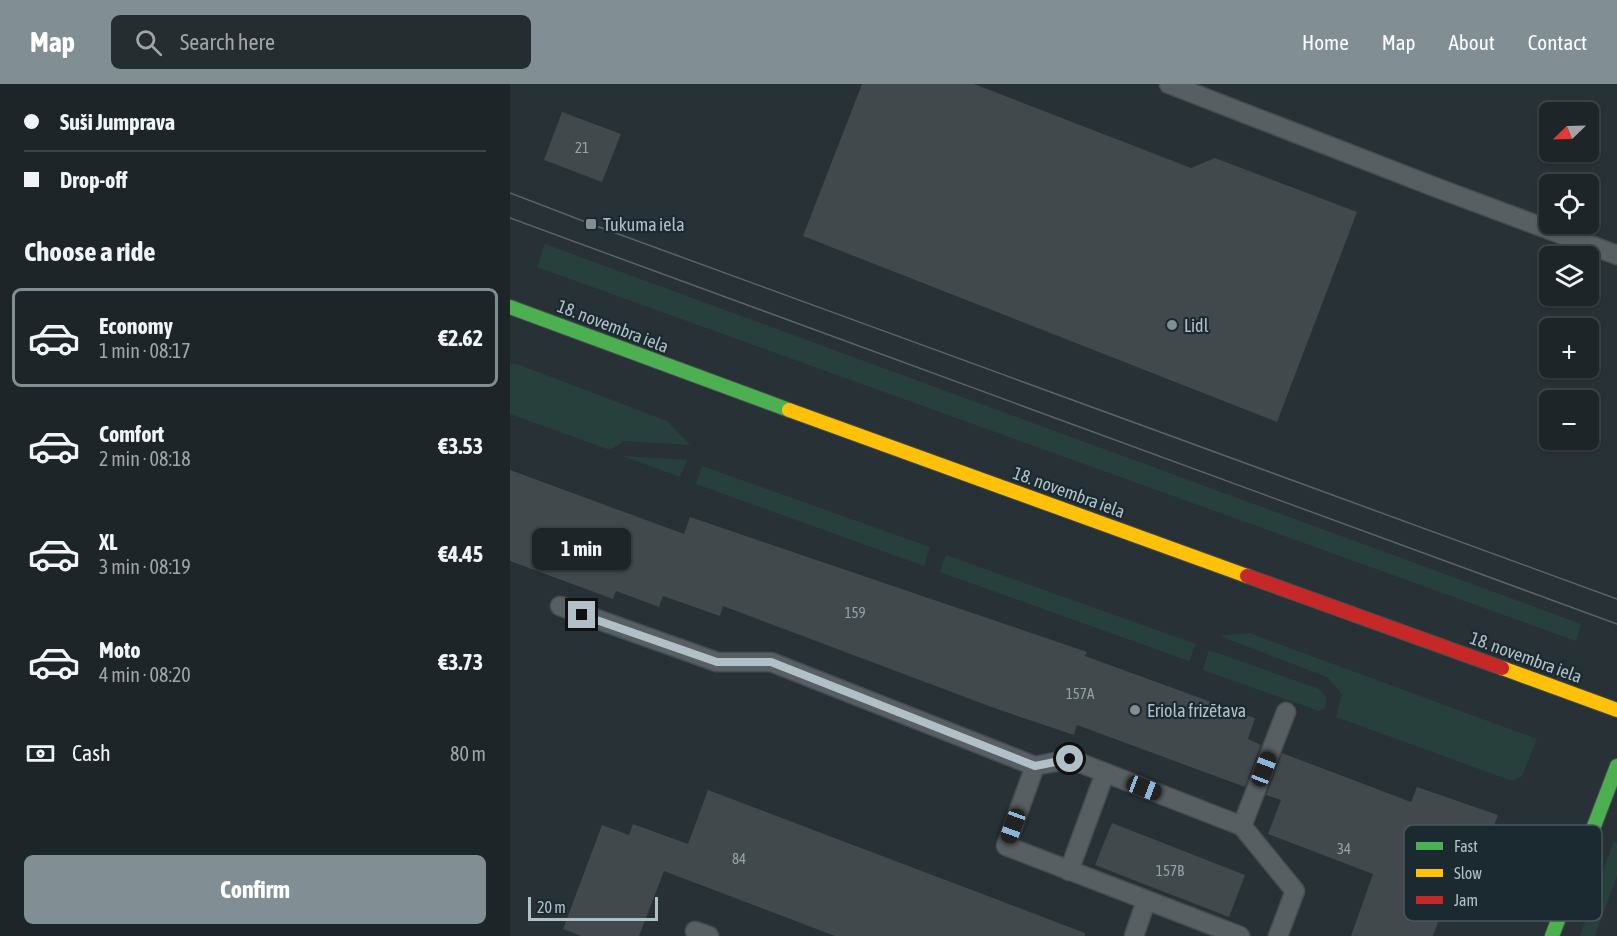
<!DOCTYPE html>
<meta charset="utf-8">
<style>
:root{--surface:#1e2528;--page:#262d30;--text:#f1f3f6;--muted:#a1a5a8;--line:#3c4245;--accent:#818e94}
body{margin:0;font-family:"Asap Condensed",sans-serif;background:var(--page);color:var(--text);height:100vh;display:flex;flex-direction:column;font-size:22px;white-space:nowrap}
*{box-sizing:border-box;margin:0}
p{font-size:20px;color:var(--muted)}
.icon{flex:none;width:33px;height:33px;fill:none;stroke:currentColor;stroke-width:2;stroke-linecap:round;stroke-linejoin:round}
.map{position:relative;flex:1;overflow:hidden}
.sheet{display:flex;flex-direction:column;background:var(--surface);width:510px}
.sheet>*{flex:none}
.top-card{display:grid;align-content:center;height:132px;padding:0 24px;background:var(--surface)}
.needle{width:39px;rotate:247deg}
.controls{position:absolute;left:1029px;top:18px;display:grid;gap:12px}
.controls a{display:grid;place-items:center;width:60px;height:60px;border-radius:9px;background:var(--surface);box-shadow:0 2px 4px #0004,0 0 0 2px var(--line);font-size:30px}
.scale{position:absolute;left:18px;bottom:15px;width:130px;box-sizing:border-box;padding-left:6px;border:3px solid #b1c0c7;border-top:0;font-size:16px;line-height:21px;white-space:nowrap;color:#b1c0c7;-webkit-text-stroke:4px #1b2a30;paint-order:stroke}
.end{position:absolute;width:27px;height:27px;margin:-14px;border:8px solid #b1c0c7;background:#111;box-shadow:0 0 0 3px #111}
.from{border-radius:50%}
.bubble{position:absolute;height:42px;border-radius:9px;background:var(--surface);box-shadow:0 2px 4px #0004,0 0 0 2px var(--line);font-size:20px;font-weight:700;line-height:42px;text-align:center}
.car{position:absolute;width:18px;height:36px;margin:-18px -9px;border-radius:8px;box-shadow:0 0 4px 2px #0007;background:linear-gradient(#222 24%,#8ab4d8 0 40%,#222 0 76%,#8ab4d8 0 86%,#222 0)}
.top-card b{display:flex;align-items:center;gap:21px;height:57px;font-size:22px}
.top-card b+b{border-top:2px solid var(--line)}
.top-card i{width:15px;height:15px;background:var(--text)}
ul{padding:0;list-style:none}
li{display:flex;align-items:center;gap:18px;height:99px;margin:0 12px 9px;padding:0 12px;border:3px solid transparent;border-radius:9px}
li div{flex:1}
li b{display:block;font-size:22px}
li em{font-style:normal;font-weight:700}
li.active{border-color:var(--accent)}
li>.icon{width:54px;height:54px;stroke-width:1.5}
h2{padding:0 24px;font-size:27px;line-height:72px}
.pay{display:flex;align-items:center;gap:15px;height:66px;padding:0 24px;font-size:22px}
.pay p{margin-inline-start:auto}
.button{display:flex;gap:12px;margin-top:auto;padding:12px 24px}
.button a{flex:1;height:69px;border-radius:9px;background:var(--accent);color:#fff;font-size:24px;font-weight:700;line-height:69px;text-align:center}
header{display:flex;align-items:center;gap:36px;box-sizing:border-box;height:84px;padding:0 30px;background:var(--accent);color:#fff}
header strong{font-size:28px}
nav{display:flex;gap:33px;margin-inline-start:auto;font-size:21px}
.search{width:420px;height:54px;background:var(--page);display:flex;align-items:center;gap:15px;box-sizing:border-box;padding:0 21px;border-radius:9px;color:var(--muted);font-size:22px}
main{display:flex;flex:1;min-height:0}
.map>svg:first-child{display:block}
</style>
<header>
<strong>Map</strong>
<div class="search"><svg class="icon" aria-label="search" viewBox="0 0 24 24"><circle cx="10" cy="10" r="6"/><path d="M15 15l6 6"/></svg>Search here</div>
<nav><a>Home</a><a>Map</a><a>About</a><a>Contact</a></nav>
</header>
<main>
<section class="sheet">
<div class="top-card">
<b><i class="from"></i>Suši Jumprava</b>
<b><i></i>Drop-off</b>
</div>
<h2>Choose a ride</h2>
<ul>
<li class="active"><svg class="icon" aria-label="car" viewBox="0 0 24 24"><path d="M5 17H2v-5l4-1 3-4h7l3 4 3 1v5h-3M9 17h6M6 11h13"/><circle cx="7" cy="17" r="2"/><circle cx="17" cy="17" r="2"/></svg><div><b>Economy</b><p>1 min · 08:17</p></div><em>€2.62</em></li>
<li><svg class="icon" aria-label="car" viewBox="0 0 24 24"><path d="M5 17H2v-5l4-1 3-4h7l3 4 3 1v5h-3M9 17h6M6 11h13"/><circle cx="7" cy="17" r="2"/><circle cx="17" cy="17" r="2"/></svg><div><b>Comfort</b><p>2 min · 08:18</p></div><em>€3.53</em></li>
<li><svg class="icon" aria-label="car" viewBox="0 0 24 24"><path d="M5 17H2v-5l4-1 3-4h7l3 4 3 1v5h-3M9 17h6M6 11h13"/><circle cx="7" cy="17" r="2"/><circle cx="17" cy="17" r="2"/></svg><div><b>XL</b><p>3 min · 08:19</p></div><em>€4.45</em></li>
<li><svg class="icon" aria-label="car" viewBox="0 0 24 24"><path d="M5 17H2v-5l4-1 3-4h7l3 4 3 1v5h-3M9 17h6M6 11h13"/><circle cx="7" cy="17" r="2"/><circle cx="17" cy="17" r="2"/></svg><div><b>Moto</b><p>4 min · 08:20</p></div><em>€3.73</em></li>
</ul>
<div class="pay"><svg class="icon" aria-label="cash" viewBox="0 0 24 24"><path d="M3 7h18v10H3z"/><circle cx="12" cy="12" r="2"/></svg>Cash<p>80 m</p></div>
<div class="button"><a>Confirm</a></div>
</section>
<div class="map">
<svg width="1107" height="852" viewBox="0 0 1107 852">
<rect width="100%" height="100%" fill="#283135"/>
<g fill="#28403b">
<path d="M35 160 1071 540 1066 557 27 183Z"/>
<path d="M0 280H7L157 337 180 361 114 357 100 366 0 330Z"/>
<path d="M113 372 177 376 170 393Z"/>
<path d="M192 382 420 463 414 482 186 400Z"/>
<path d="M436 471 686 560 679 577 430 488Z"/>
<path d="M739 549 1027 655 1012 692 1002 697 826 633 832 610 817 593 710 552Z"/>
<path d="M699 566 809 605 816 613 815 624 809 627 693 586Z"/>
<path d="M1104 757 1107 759V792L1085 852H1070Z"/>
</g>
<g fill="#41494d">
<path d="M352 0H464L681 84 705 74 847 128 767 338 293 152Z"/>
<path d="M52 28 111 50 92 98 34 76Z"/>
<path d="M0 386 174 450 180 433 577 568 575 572 745 634 738 655 751 661 735 703 567 641 564 651 487 625 213 522 210 532 153 512 149 523 106 507 103 515 0 477Z"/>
<path d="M772 669 901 718 907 703 988 731 958 809 941 802 923 852H841L863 790 758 750 771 716 756 711Z"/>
<path d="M198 706 575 849V852H325L154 787 129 852H71L53 845 92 741 119 751 123 740 178 760Z"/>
<path d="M602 739 735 791 719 833 585 781Z"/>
</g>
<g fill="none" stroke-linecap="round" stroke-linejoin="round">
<g stroke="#464d50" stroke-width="21">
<g id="lane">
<path d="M659 0 930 105 1107 171"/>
<path d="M50 522 207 578H261L525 682 560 675 732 742 785 807 768 852"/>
<path d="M525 682 496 762 730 852"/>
<path d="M732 742 776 628"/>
<path d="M559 787 595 689"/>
<path d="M185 847 199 852"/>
<path d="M624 852 636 817"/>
</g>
</g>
<g stroke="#464d50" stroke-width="16">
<g id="fast">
<path d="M0 223 279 326"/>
<path d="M1042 852 1107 682"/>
</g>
</g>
<g stroke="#464d50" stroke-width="16">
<g id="slow">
<path d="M279 326 737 492"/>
<path d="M992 584 1107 626"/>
</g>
</g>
<g stroke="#464d50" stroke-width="16">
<path id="jam" d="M737 492 992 584"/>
</g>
<use href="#lane" stroke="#585f63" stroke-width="18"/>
<use href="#fast" stroke="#4caf50" stroke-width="14"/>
<use href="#slow" stroke="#ffc107" stroke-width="14"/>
<use href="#jam" stroke="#c62828" stroke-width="14"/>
<g stroke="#5b6367" stroke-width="1.5">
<path d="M0 109 81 140 1107 515"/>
<path d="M0 134 1107 540"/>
</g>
</g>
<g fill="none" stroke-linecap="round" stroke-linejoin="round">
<path stroke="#b1c0c7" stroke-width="8" d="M72 531 207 578H261L525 682 560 675"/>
</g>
<g fill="#818e94" stroke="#1b2a30" stroke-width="2">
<rect x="75" y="134" width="12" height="12" rx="3"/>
<circle cx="662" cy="241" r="6"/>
<circle cx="625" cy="626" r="6"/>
</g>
<g text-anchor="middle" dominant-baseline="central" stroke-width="4.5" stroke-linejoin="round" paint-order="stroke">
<g font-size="15" fill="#95a2a8">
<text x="72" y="63">21</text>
<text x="345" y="528">159</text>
<text x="570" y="609">157A</text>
<text x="834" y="764">34</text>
<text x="229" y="774">84</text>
<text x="660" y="786">157B</text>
</g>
<g font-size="18" fill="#b1c0c7" stroke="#1b2a30" text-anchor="start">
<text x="93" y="140">Tukuma iela</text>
<text x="674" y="241">Lidl</text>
<text x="637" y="626">Eriola frizētava</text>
</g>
<g font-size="18" fill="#b1c0c7" stroke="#1b2a30">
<text transform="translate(103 242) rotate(21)">18. novembra iela</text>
<text transform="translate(559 408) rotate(20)">18. novembra iela</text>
<text transform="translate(1016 573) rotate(20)">18. novembra iela</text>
</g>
</g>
<rect x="894" y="741" width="198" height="96" rx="9" fill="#1b2a30" stroke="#48575d" stroke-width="1.5"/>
<rect x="906" y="758" width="27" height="8" fill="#4caf50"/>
<rect x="906" y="785" width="27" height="8" fill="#ffc107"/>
<rect x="906" y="812" width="27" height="8" fill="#c62828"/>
<g font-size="16" fill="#b1c0c7">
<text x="944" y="768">Fast</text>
<text x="944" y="795">Slow</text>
<text x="944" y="822">Jam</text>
</g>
</svg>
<div class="controls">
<a><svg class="needle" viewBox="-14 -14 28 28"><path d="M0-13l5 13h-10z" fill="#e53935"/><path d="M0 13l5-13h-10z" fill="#a1a5a8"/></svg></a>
<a><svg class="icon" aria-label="locate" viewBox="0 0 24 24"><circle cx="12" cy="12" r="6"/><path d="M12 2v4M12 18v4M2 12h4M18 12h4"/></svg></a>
<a><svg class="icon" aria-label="layers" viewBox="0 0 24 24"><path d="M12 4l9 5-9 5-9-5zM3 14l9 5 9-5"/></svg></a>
<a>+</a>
<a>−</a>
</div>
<div class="scale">20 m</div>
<i class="end from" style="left:560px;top:675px"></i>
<i class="end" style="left:72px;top:531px"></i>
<div class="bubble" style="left:22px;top:444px;width:99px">1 min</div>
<i class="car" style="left:754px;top:685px;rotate:21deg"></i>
<i class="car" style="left:634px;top:704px;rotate:111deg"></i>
<i class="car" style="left:503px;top:742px;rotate:200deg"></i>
</div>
</main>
